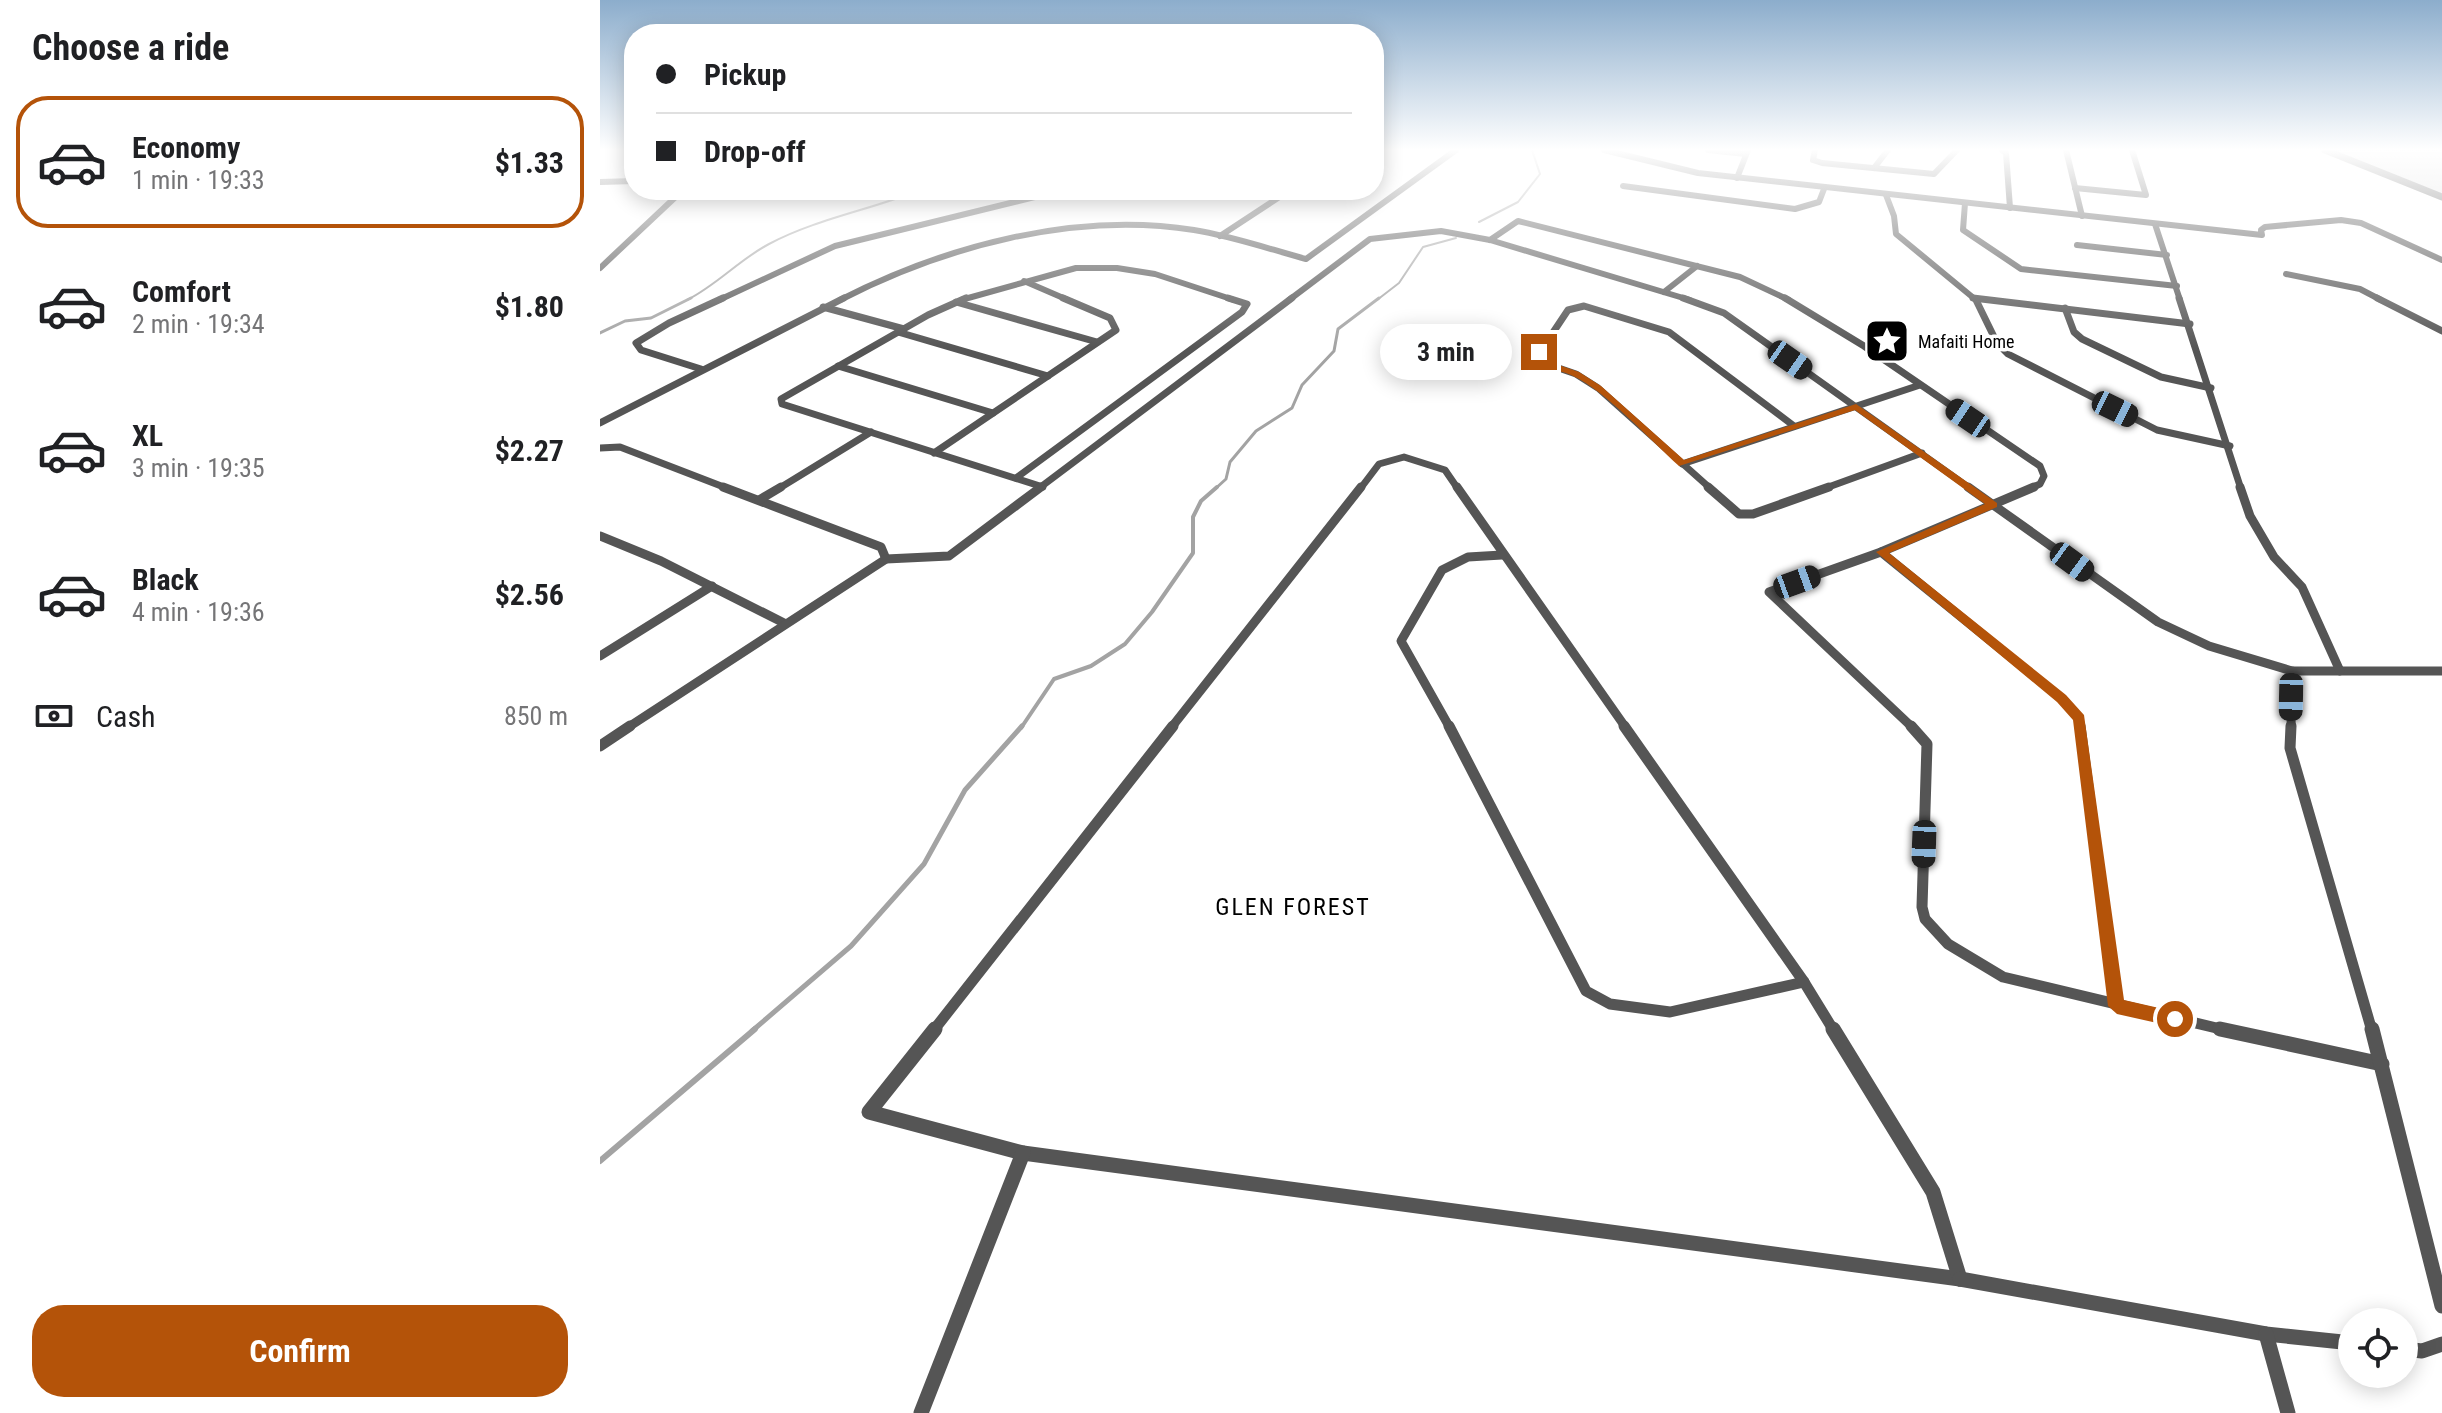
<!DOCTYPE html>
<meta charset="utf-8">
<style>
:root{--surface:#fff;--page:#f2f2f2;--text:#202124;--muted:#757577;--line:#e0e0e0;--accent:#b45309}
body{margin:0;font-family:"Roboto Condensed",sans-serif;background:var(--page);color:var(--text);height:100vh;display:flex;flex-direction:column;font-size:30px;white-space:nowrap}
*{box-sizing:border-box;margin:0}
p{font-size:26px;color:var(--muted)}
.icon{flex:none;width:44px;height:44px;fill:none;stroke:currentColor;stroke-width:2;stroke-linecap:round;stroke-linejoin:round}
.map{position:relative;flex:1;overflow:hidden}
.panel{display:flex;flex-direction:column;background:var(--surface);width:600px}
.panel>*{flex:none}
.banner{position:absolute;left:24px;top:24px;width:760px;height:176px;border-radius:32px;box-shadow:0 4px 20px #0003;display:grid;align-content:center;height:176px;padding:0 32px;background:var(--surface)}
.buttons{position:absolute;left:1738px;top:1308px;display:grid;gap:16px}
.buttons a{display:grid;place-items:center;width:80px;height:80px;border-radius:50%;background:var(--surface);box-shadow:0 4px 20px #0003;font-size:40px}
.end{position:absolute;width:36px;height:36px;margin:-18px;border:10px solid #b45309;background:#fff;box-shadow:0 0 0 4px #fff}
.from{border-radius:50%}
.bubble{position:absolute;height:56px;border-radius:28px;background:var(--surface);box-shadow:0 4px 20px #0003;font-size:26px;font-weight:700;line-height:56px;text-align:center}
.car{position:absolute;width:24px;height:48px;margin:-24px -12px;border-radius:10px;box-shadow:0 0 6px 2px #0007;background:linear-gradient(#222 24%,#8ab4d8 0 40%,#222 0 76%,#8ab4d8 0 86%,#222 0)}
.banner b{display:flex;align-items:center;gap:28px;height:76px;font-size:30px}
.banner b+b{border-top:2px solid var(--line)}
.banner i{width:20px;height:20px;background:var(--text)}
ul{padding:0;list-style:none}
li{display:flex;align-items:center;gap:24px;height:132px;margin:0 16px 12px;padding:0 16px;border:4px solid transparent;border-radius:32px}
li div{flex:1}
li b{display:block;font-size:30px}
li em{font-style:normal;font-weight:700}
li.on{border-color:var(--accent)}
li>.icon{width:72px;height:72px;stroke-width:1.5}
h2{padding:0 32px;font-size:36px;line-height:96px}
.pay{display:flex;align-items:center;gap:20px;height:88px;padding:0 32px;font-size:30px}
.pay p{margin-inline-start:auto}
.primary-button{display:flex;gap:16px;margin-top:auto;padding:16px 32px}
.primary-button a{flex:1;height:92px;border-radius:32px;background:var(--accent);color:#fff;font-size:32px;font-weight:700;line-height:92px;text-align:center}
main{display:flex;flex:1;min-height:0}
.map>svg:first-child{display:block}
</style>
<main>
<section class="panel">
<h2>Choose a ride</h2>
<ul>
<li class="on"><svg class="icon" aria-label="car" viewBox="0 0 24 24"><path d="M5 17H2v-5l4-1 3-4h7l3 4 3 1v5h-3M9 17h6M6 11h13"/><circle cx="7" cy="17" r="2"/><circle cx="17" cy="17" r="2"/></svg><div><b>Economy</b><p>1 min · 19:33</p></div><em>$1.33</em></li>
<li><svg class="icon" aria-label="car" viewBox="0 0 24 24"><path d="M5 17H2v-5l4-1 3-4h7l3 4 3 1v5h-3M9 17h6M6 11h13"/><circle cx="7" cy="17" r="2"/><circle cx="17" cy="17" r="2"/></svg><div><b>Comfort</b><p>2 min · 19:34</p></div><em>$1.80</em></li>
<li><svg class="icon" aria-label="car" viewBox="0 0 24 24"><path d="M5 17H2v-5l4-1 3-4h7l3 4 3 1v5h-3M9 17h6M6 11h13"/><circle cx="7" cy="17" r="2"/><circle cx="17" cy="17" r="2"/></svg><div><b>XL</b><p>3 min · 19:35</p></div><em>$2.27</em></li>
<li><svg class="icon" aria-label="car" viewBox="0 0 24 24"><path d="M5 17H2v-5l4-1 3-4h7l3 4 3 1v5h-3M9 17h6M6 11h13"/><circle cx="7" cy="17" r="2"/><circle cx="17" cy="17" r="2"/></svg><div><b>Black</b><p>4 min · 19:36</p></div><em>$2.56</em></li>
</ul>
<div class="pay"><svg class="icon" aria-label="cash" viewBox="0 0 24 24"><path d="M3 7h18v10H3z"/><circle cx="12" cy="12" r="2"/></svg>Cash<p>850 m</p></div>
<div class="primary-button"><a>Confirm</a></div>
</section>
<div class="map">
<svg width="1842" height="1413" viewBox="0 0 1842 1413">
<rect width="100%" height="100%" fill="#fff"/>
<path fill="#dcdcdc" d="M1735 150H1842V194Z"/>
<g fill="none" stroke-linecap="round" stroke-linejoin="round">
<g stroke="#a3a3a3" stroke-width="2">
<path d="M879 222 918 202 940 174 932 150"/>
<path d="M87 300C117 285 140 259 169 244 216 219 270 210 320 190"/>
<path d="M777 300 799 283 823 247 856 238"/>
</g>
<g stroke="#a3a3a3" stroke-width="3">
<path d="M0 333 25 321 51 318 91 298"/>
<path d="M615 489 626 479 630 462 656 431 692 408 702 385 734 351 738 329 779 298"/>
</g>
<path stroke="#a3a3a3" stroke-width="4" d="M421 728 454 679 491 666 525 644 552 612 593 553V517L601 501 617 487"/>
<path stroke="#a3a3a3" stroke-width="5" d="M152 1031 251 946 324 864 365 790 422 726"/>
<path stroke="#a3a3a3" stroke-width="6" d="M0 1161 155 1029"/>
<g stroke="#555" stroke-width="6">
<path d="M1004 150 1098 173 1662 235 1661 230 1665 227 1741 220 1761 223 1842 260"/>
<path d="M1108 150 1146 154"/>
<path d="M1215 150 1213 160 1222 163 1334 174 1357 150"/>
<path d="M1402 150 1406 153 1410 208"/>
<path d="M1466 150 1482 216"/>
<path d="M1274 168 1288 150"/>
<path d="M1137 178 1148 150"/>
<path d="M0 182 34 181"/>
<path d="M1023 186 1195 209 1219 202 1224 189"/>
<path d="M1475 188 1546 195 1532 150"/>
<path d="M658 190 684 194"/>
<path d="M1286 195 1294 216 1296 234 1376 300"/>
<path d="M1365 203 1363 230 1421 269 1577 286"/>
<path d="M1555 224 1580 300"/>
<path d="M620 236 690 190"/>
<path d="M890 240 918 221 1140 277 1189 300"/>
<path d="M1477 245 1567 255"/>
<path d="M0 268 83 190"/>
<path d="M1686 274 1760 289 1781 300"/>
<path d="M424 281 468 300"/>
<path d="M1064 292 1097 266"/>
<path d="M119 300 235 246 463 190"/>
<path d="M240 300C345 246 475 211 594 230 632 236 669 249 706 259L856 150"/>
<path d="M361 300 476 268H517L555 274 634 300"/>
<path d="M689 300 770 239 841 231 890 240 1090 300"/>
</g>
<g stroke="#555" stroke-width="7">
<path d="M366 298 328 315 181 399 182 404 443 487"/>
<path d="M1083 298 1124 313 1371 489"/>
<path d="M1185 298 1264 346 1440 466 1444 476 1440 484 1429 489"/>
<path d="M1373 298 1590 324"/>
<path d="M1579 298 1641 489"/>
<path d="M1777 298 1842 331"/>
<path d="M1376 300 1397 343 1408 354 1557 430 1630 446"/>
<path d="M356 302 497 342"/>
<path d="M223 307 304 329"/>
<path d="M1465 308 1474 332 1482 339 1561 377 1611 388"/>
<path d="M298 332 448 376"/>
<path d="M238 366 393 413"/>
<path d="M101 369 41 350 36 343 69 323 123 298"/>
<path d="M0 423 244 298"/>
<path d="M0 448 20 447 129 489"/>
<path d="M334 453 516 330 510 318 463 298"/>
<path d="M1082 464 1320 385"/>
<path d="M416 478 642 312 647 304 628 298"/>
<path d="M178 489 271 432"/>
<path d="M438 489 692 298"/>
<path d="M760 489 779 464 804 457 845 470 858 489"/>
<path d="M1111 489 998 388 976 374 941 362 938 355 968 310 984 306 1069 332 1194 426"/>
<path d="M1223 489 1322 453"/>
</g>
<g stroke="#555" stroke-width="9">
<path d="M123 487 281 547 286 559"/>
<path d="M857 487 1026 728"/>
<path d="M1108 487 1139 514H1153L1229 487"/>
<path d="M1368 487 1558 622 1609 646 1692 671H1842"/>
<path d="M1640 487 1650 516 1674 557 1702 587 1740 671"/>
<path d="M159 500 181 487"/>
<path d="M0 536 61 561 184 623"/>
<path d="M1281 552 1462 699 1479 719 1480 728"/>
<path d="M0 656 112 586"/>
<path d="M27 728 286 559 349 556 441 487"/>
<path d="M571 728 761 487"/>
<path d="M850 728 801 641 842 570 868 557 902 555"/>
<path d="M1313 728 1169 592 1281 552 1434 487"/>
<path d="M1691 728 1692 671"/>
</g>
<g stroke="#555" stroke-width="11">
<path d="M849 726 986 991 1010 1004 1070 1012 1204 982"/>
<path d="M1024 726 1204 982 1234 1031"/>
<path d="M1311 726 1327 744 1322 907 1325 919 1348 944 1403 977 1629 1031"/>
<path d="M1480 726 1517 1006"/>
<path d="M1691 726 1690 748 1772 1031"/>
<path d="M0 746 30 726"/>
<path d="M333 1031 573 726"/>
</g>
<g stroke="#555" stroke-width="15">
<path d="M335 1029 269 1112 423 1153 1360 1279"/>
<path d="M1233 1029 1333 1192 1360 1279"/>
<path d="M1620 1029 1782 1064"/>
<path d="M1772 1029 1842 1306"/>
<path d="M1360 1279 1666 1334 1752 1343"/>
<path d="M1666 1334 1688 1413"/>
<path d="M1804 1349 1822 1351 1842 1344"/>
<path d="M321 1413 423 1153"/>
</g>
<path stroke="#555" stroke-width="7" d="M1725 150 1842 197"/>
</g>
<linearGradient id="sky" x2="0" y2="1"><stop stop-color="#8cadcc"/><stop offset="0.43" stop-color="#fff"/><stop offset="1" stop-color="#fff" stop-opacity="0"/></linearGradient>
<rect width="1842" height="348" fill="url(#sky)"/>
<path fill="#b45309" d="M936 350H943L944 360 979 372 1001 386 1084 460 1256 404 1397 503V507L1289 553 1466 695 1484 715 1524 1000 1581 1013 1584 1019 1581 1024 1575 1027 1517 1014 1508 1006 1473 720 1457 702 1276 552 1385 504 1255 410 1079 466C1049 439 1007 392 973 376 960 369 942 370 933 358Z"/>
<defs>
<g id="sight-square" transform="scale(2.3)"><rect x="-9" y="-9" width="18" height="18" rx="4" fill="#000" stroke="#fff"/><path d="M0-6L1.8-2.2L6-1.7L2.9 1.2L3.7 5.4L0 3.3L-3.7 5.4L-2.9 1.2L-6-1.7L-1.8-2.2Z" fill="#fff"/></g>
</defs>
<g fill-rule="evenodd">
<use href="#sight-square" x="1287" y="341"/>
</g>
<g text-anchor="middle" dominant-baseline="central" stroke-width="7" stroke-linejoin="round" paint-order="stroke">
<g font-size="18" fill="#000" stroke="#fff" text-anchor="start">
<text x="1318" y="341">Mafaiti Home</text>
</g>
<g font-size="24" letter-spacing="2" fill="#000" stroke="#fff">
<text x="693" y="907">GLEN FOREST</text>
</g>
</g>
</svg>
<div class="buttons">
<a><svg class="icon" aria-label="locate" viewBox="0 0 24 24"><circle cx="12" cy="12" r="6"/><path d="M12 2v4M12 18v4M2 12h4M18 12h4"/></svg></a>
</div>
<i class="end from" style="left:1575px;top:1019px"></i>
<i class="end" style="left:939px;top:352px"></i>
<div class="bubble" style="left:780px;top:324px;width:132px">3 min</div>
<i class="car" style="left:1190px;top:360px;rotate:125deg"></i>
<i class="car" style="left:1515px;top:409px;rotate:116deg"></i>
<i class="car" style="left:1368px;top:418px;rotate:304deg"></i>
<i class="car" style="left:1472px;top:562px;rotate:126deg"></i>
<i class="car" style="left:1197px;top:582px;rotate:70deg"></i>
<i class="car" style="left:1691px;top:697px;rotate:181deg"></i>
<i class="car" style="left:1324px;top:844px;rotate:182deg"></i>
<div class="banner">
<b><i class="from"></i>Pickup</b>
<b><i></i>Drop-off</b>
</div>
</div>
</main>
